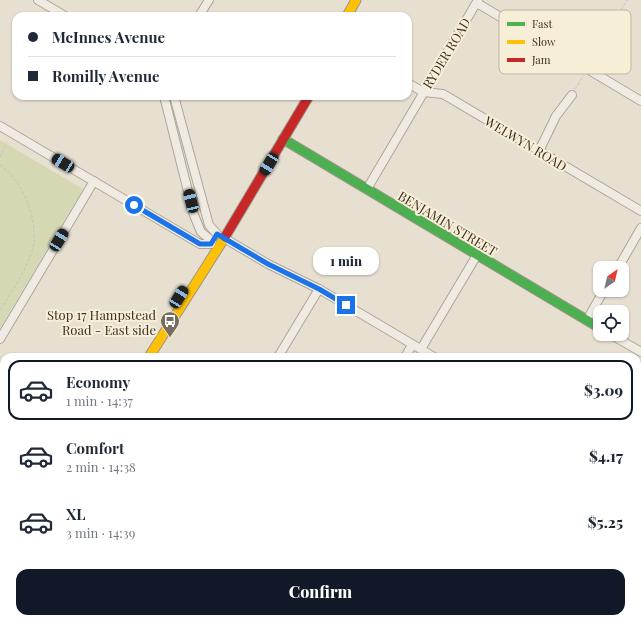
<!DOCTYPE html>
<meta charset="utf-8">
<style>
:root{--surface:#fff;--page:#f2f2f3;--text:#1f2937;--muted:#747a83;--line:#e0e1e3;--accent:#111827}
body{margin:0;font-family:"Playfair Display",serif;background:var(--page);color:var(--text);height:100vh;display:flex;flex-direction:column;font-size:15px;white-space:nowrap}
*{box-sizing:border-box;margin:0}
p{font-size:13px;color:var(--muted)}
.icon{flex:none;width:22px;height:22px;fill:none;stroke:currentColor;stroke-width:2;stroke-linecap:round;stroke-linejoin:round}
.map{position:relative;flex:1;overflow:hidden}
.details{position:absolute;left:0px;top:353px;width:641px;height:270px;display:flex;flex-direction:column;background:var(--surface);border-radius:12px 12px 0 0;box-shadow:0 1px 3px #0004}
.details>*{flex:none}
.top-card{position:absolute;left:12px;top:12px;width:400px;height:88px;border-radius:12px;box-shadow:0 1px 3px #0004;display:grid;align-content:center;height:88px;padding:0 16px;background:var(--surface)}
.needle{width:26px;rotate:34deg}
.buttons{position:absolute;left:593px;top:261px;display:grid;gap:8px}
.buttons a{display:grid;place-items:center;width:36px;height:36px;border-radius:8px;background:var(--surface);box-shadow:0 1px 3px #0004;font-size:20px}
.end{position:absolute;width:18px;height:18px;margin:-9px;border:5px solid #1a73e8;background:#fff;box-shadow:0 0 0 2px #fff}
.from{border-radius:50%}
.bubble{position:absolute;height:28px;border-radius:12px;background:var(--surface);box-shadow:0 1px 3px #0004;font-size:13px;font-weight:800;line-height:28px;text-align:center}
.car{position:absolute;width:12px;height:24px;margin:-12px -6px;border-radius:5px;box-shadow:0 0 3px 1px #0007;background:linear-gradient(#222 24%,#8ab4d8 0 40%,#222 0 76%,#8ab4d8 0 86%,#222 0)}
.top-card b{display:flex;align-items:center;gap:14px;height:38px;font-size:15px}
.top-card b+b{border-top:1px solid var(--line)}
.top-card i{width:10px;height:10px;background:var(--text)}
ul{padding:7px 0 0;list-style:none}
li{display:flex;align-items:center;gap:12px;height:60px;margin:0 8px 6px;padding:0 8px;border:2px solid transparent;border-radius:12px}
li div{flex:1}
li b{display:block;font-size:15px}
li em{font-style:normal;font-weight:800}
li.current{border-color:var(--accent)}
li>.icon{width:36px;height:36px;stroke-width:1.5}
.button{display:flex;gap:8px;margin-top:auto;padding:8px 16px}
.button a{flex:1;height:46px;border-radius:12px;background:var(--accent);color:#fff;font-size:16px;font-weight:800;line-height:46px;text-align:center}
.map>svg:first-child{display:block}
</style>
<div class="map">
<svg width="641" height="623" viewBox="0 0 641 623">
<rect width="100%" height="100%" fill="#e7e0d1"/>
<g fill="#d6d7b3">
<path d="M0 140 83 189 0 328Z"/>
<path d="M30 619H46L43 623H27Z"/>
</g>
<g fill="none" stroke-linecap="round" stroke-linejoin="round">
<g stroke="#ada599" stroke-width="10">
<g id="street">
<path d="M38 0 65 16"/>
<path d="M477 3 641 101"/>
<path d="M199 16 209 0"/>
<path d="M587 69 618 16"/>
<path d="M408 83 423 92 443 94 641 211"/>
<path d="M164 96 194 215 201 232 212 241"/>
<path d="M174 96 209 225 217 234"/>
<path d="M0 126 200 244H211"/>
<path d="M539 151 556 116 572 95"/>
<path d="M367 189 478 0"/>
<path d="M224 238 268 264 319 289 434 357"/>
<path d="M618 268 641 228"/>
<path d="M587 320 604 290"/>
<path d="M610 334 641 352"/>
<path d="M0 339 94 181"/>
<path d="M421 349 477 255"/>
<path d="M278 357 319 289"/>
<path d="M405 357 412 345"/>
<path d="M637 433 641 426"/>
<path d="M637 457 641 459"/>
<path d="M0 512 4 514"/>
<path d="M106 619 113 623"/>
<path d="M482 619 489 623"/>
<path d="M559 619 565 623"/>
<path d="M197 623 199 619"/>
<path d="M303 623 305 619"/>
<path d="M411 623 413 619"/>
<path d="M523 623 525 619"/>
</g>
</g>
<g stroke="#9c958a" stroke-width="11">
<g id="fast">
<path d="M283 139 600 328"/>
<path d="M0 604 4 597"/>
</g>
</g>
<g stroke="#9c958a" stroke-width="11">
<g id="slow">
<path d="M347 16 356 0"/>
<path d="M149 357 225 237"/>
</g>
</g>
<g stroke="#9c958a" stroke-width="11">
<path id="jam" d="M225 237 309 96"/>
</g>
<g stroke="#c8c2b9" stroke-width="1" stroke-dasharray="3 2" stroke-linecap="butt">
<path d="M621 10 627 0"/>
<path d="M575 89 584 75"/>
<path d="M0 157 7 142"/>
<path d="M0 165C22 180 36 215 34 241 33 260 10 294 0 311"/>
</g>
<use href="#street" stroke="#efebe3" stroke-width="8"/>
<use href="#fast" stroke="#4caf50" stroke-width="9"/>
<use href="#slow" stroke="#ffc107" stroke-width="9"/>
<use href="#jam" stroke="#c62828" stroke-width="9"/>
</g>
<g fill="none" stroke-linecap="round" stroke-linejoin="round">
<path stroke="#1a73e8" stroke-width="5" d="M134 205 200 244H211L217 234 268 264 319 289 346 305"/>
</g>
<defs>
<g id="bus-pin" transform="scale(1)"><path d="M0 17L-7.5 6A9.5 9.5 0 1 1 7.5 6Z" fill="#786c5e" stroke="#f7eed8"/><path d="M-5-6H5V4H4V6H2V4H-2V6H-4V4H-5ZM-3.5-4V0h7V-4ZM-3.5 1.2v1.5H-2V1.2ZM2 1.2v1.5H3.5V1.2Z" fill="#fff"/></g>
</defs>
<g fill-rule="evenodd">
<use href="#bus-pin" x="170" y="321"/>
</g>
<g text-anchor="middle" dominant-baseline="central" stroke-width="4" stroke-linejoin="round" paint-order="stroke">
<g font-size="13" fill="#3d2e20" stroke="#f7eed8">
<text transform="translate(446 53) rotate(-59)">RYDER ROAD</text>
<text transform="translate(526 143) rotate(31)">WELWYN ROAD</text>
<text transform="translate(448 223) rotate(31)">BENJAMIN STREET</text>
</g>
<g font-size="13" fill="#3d2e20" stroke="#f7eed8" text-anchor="end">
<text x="156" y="314">Stop 17 Hampstead<tspan x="156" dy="15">Road - East side</tspan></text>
</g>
</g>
<rect x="499" y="10" width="132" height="64" rx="6" fill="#f7eed8" stroke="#bfb4a1" stroke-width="1"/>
<rect x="507" y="22" width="18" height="4" fill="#4caf50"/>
<rect x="507" y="40" width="18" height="4" fill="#ffc107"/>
<rect x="507" y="58" width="18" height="4" fill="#c62828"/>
<g font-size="11" fill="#3d2e20">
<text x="532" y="28">Fast</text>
<text x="532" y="46">Slow</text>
<text x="532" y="64">Jam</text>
</g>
</svg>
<div class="buttons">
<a><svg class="needle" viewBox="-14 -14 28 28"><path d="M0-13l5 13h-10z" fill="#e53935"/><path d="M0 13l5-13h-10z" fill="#747a83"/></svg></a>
<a><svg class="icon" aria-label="locate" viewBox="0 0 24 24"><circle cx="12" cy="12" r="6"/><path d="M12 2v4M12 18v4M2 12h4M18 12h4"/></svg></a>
</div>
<i class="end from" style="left:134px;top:205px"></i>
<i class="end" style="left:346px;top:305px"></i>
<div class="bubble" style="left:313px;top:247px;width:66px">1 min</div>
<i class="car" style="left:63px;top:163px;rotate:301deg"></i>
<i class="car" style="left:269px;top:164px;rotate:211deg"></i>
<i class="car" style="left:191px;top:201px;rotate:346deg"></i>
<i class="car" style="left:59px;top:240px;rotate:31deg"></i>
<i class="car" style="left:179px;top:297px;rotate:32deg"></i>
<div class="top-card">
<b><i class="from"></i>McInnes Avenue</b>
<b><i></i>Romilly Avenue</b>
</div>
<section class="details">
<ul>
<li class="current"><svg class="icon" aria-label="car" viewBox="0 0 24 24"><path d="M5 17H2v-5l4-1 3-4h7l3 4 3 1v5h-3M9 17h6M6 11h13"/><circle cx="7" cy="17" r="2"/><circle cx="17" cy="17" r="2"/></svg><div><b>Economy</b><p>1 min · 14:37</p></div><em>$3.09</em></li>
<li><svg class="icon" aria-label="car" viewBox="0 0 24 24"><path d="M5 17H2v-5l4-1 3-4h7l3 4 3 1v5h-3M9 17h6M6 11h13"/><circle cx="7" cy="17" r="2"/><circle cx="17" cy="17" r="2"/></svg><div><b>Comfort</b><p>2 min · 14:38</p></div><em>$4.17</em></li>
<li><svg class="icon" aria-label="car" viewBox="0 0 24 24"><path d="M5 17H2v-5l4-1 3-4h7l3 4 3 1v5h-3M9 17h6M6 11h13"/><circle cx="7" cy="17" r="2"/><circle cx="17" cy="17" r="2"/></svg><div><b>XL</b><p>3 min · 14:39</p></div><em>$5.25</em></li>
</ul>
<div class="button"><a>Confirm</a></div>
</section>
</div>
